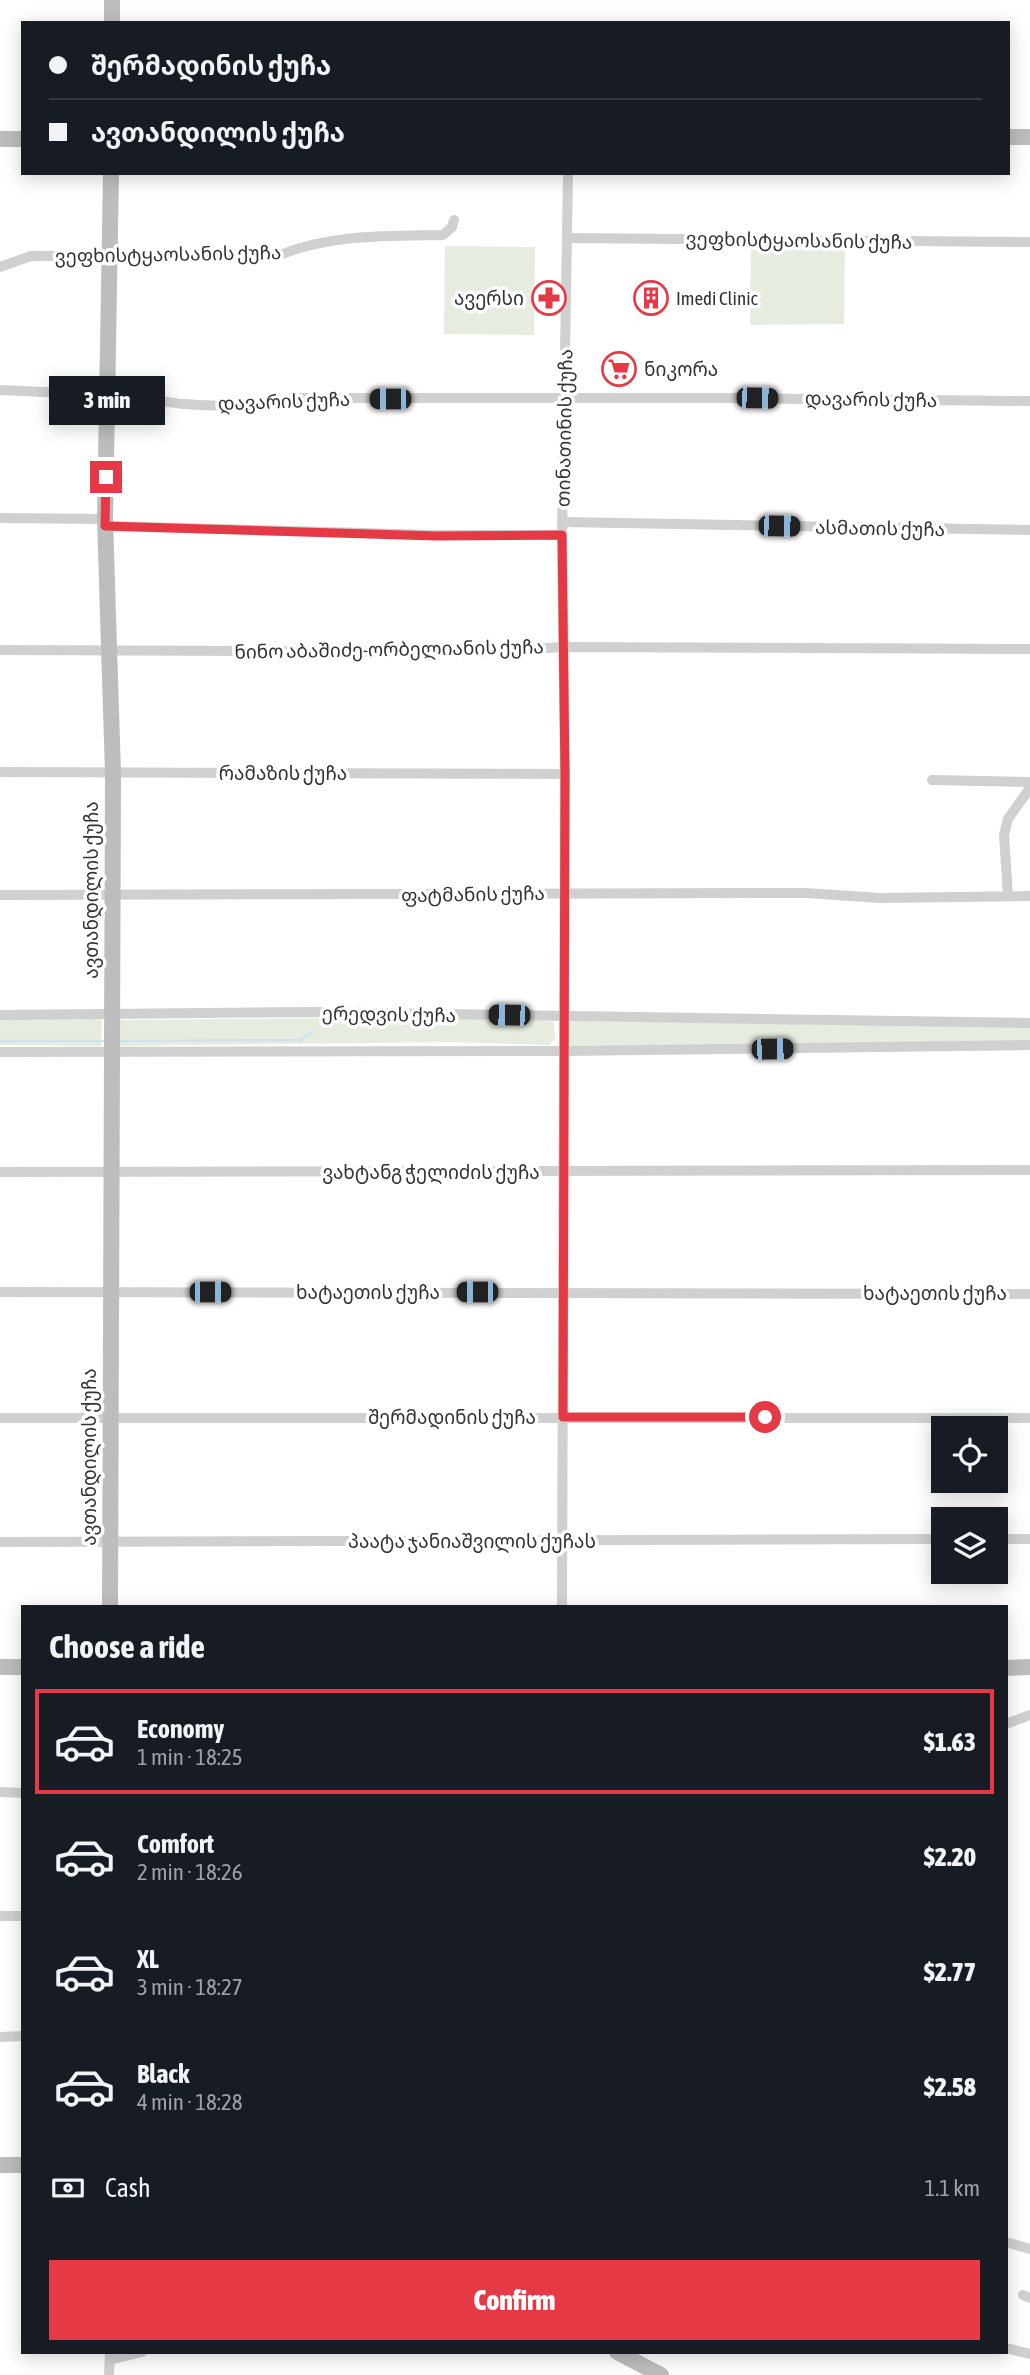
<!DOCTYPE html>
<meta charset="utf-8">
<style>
:root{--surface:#171b24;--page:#20242c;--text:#f1f3f6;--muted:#9ea1a6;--line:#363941;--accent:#e63946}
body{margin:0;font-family:"Asap Condensed","Noto Sans Georgian",sans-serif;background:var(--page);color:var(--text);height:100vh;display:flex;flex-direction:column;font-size:26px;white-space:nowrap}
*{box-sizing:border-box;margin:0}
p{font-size:23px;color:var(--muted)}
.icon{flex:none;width:38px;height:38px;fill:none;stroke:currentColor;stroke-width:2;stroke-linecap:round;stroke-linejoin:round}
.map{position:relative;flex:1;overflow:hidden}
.details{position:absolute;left:21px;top:1605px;width:987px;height:749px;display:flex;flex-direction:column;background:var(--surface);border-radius:0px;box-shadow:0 4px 18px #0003}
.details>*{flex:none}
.hud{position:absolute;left:21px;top:21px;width:989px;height:154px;border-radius:0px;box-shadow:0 4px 18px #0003;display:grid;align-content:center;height:154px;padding:0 28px;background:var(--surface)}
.fabs{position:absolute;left:931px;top:1416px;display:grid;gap:14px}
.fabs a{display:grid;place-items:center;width:77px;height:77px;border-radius:0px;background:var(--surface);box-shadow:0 4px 18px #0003;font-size:35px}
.end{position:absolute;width:32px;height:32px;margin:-16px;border:9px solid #e63946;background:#fff;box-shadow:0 0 0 4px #fff}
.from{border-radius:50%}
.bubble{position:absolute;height:49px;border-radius:0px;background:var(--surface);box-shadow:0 4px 18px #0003;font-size:23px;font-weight:800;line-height:49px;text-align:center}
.car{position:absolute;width:21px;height:42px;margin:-21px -10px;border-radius:9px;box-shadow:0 0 5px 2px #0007;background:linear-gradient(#222 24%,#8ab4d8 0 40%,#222 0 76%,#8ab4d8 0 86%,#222 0)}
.hud b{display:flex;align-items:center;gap:24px;height:66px;font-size:26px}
.hud b+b{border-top:2px solid var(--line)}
.hud i{width:18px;height:18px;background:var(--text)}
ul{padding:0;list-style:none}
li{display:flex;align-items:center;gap:21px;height:105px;margin:0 14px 10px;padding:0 14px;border:4px solid transparent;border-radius:0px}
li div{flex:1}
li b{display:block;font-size:26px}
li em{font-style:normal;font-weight:800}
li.current{border-color:var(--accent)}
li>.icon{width:63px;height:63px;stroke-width:1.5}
h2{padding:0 28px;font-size:32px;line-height:84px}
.pay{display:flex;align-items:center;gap:18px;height:77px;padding:0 28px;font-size:26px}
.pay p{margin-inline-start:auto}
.cta{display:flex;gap:14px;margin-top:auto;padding:14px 28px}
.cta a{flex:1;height:80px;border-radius:0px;background:var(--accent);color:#fff;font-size:28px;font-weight:800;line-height:80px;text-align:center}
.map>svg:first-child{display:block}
</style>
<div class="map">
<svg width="1030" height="2375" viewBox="0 0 1030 2375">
<rect width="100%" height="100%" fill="#fff"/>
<g fill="#e6ecdf">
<path d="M445 246 535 247 534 335 444 334Z"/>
<path d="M751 246 845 247 844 324 750 325Z"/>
<path d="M341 1018 535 1019 554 1022 555 1039 549 1045 451 1042 116 1046 118 1020Z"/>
<path d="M0 1019H102L101 1046 0 1045Z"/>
<path d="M571 1021 1030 1027V1041L572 1046 569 1042V1022Z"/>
</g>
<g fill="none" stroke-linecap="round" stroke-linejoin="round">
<g stroke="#cfe2ee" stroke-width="2.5">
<path d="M0 1041H103"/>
<path d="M119 1041 300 1040 313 1032"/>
</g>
<g stroke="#d0d0d0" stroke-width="10">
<path d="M567 238 1030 242"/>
<path d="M0 267 31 256 280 255C331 234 389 236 443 235L452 227 454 220"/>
<path d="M0 390C47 392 94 394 141 398 155 399 169 403 184 404 219 407 258 407 292 398H717L1030 401"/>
<path d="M0 518 105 519"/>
<path d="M562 522 1030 530"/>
<path d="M105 526 436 535H562"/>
<path d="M0 650 483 652 562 647 1030 649"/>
<path d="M0 772 565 774"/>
<path d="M932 780 1030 782"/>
<path d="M0 895 806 893 880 898 1030 896"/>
<path d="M1008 896 1004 835 1008 819 1030 788"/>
<path d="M0 1015 314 1012 1030 1023"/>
<path d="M0 1052 564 1051 1030 1045"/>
<path d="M0 1172 1030 1170"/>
<path d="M0 1292 1030 1294"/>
<path d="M0 1418H1030"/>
<path d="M996 1539H1030"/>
<path d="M0 1542 943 1539"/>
<path d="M562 1606 565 774 562 535 568 173"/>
<path d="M1006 1724 1030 1715"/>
<path d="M0 1792 23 1793"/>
<path d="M0 1916H23"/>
<path d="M0 2037 23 2036"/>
<path d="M1006 2242 1030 2249"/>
<path d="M1023 2295 1030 2298"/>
<path d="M1006 2348 1030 2354"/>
<path d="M110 2360 142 2352"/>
<path d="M109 2375 110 2352"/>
</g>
<g stroke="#bdbdbd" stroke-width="16">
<path d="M112 23V0"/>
<path d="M1008 137H1030"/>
<path d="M0 139H23"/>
<path d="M110 1606 113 773 105 519 111 173"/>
<path d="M0 1667H23"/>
<path d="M1006 1668 1030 1667"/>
<path d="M0 2165H23"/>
<path d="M617 2352 661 2375"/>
</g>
</g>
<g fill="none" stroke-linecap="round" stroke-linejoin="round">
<path stroke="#e63946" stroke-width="9" d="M106 477 105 526 436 536 562 535 565 774 563 1417H765"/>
</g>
<defs>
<g id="pharmacy-ring" transform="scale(1.75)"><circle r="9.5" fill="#fff" stroke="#e63946" stroke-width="1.5"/><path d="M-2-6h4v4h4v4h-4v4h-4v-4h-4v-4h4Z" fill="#e63946"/></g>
<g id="building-ring" transform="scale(1.75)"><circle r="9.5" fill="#fff" stroke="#e63946" stroke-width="1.5"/><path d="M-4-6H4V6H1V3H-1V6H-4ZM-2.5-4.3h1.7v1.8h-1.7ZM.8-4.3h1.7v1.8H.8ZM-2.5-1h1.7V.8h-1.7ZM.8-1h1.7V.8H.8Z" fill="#e63946"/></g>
<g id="supermarket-ring" transform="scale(1.75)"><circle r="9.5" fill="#fff" stroke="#e63946" stroke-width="1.5"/><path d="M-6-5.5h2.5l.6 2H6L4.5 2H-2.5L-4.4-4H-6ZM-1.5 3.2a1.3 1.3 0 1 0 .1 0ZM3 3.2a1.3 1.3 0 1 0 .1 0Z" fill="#e63946"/></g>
</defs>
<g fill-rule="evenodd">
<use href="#pharmacy-ring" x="549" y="298"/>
<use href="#building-ring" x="651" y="298"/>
<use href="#supermarket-ring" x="619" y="369"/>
</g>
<g text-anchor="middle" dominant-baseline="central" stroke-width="7" stroke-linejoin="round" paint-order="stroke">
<g font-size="19" fill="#333" stroke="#fff">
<text transform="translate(799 240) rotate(1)">ვეფხისტყაოსანის ქუჩა</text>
<text transform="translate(168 254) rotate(-1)">ვეფხისტყაოსანის ქუჩა</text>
<text transform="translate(871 399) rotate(1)">დავარის ქუჩა</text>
<text transform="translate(284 401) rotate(-2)">დავარის ქუჩა</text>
<text transform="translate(564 428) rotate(-89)">თინათინის ქუჩა</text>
<text transform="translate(880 528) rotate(1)">ასმათის ქუჩა</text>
<text transform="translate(389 649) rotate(-1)">ნინო აბაშიძე-ორბელიანის ქუჩა</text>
<text x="283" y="773">რამაზის ქუჩა</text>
<text transform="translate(91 890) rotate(-90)">ავთანდილის ქუჩა</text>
<text transform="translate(473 894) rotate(-1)">ფატმანის ქუჩა</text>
<text transform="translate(389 1014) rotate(1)">ერედვის ქუჩა</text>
<text x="431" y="1172">ვახტანგ ჭელიძის ქუჩა</text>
<text x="368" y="1292">ხატაეთის ქუჩა</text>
<text x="935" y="1293">ხატაეთის ქუჩა</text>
<text x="452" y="1417">შერმადინის ქუჩა</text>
<text transform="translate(89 1457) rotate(-90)">ავთანდილის ქუჩა</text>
<text x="472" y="1541">პაატა ჯანიაშვილის ქუჩას</text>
</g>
<g font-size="19" fill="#333" stroke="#fff" text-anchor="start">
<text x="524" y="298" text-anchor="end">ავერსი</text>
<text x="676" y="298">Imedi Clinic</text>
<text x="644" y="369">ნიკორა</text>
</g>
</g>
</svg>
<div class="fabs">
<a><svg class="icon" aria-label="locate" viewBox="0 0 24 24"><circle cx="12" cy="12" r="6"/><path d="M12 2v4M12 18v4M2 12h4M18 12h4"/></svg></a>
<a><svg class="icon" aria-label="layers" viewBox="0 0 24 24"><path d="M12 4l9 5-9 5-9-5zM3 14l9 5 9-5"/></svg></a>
</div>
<i class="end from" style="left:765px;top:1417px"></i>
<i class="end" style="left:106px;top:477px"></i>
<div class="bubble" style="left:49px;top:376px;width:116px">3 min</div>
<i class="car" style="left:757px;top:398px;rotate:91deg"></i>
<i class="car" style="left:390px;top:399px;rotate:270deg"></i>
<i class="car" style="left:779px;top:526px;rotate:91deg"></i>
<i class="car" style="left:509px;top:1015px;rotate:271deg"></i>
<i class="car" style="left:772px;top:1049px;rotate:89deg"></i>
<i class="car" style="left:210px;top:1292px;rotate:90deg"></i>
<i class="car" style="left:477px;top:1292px;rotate:270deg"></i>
<div class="hud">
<b><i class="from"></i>შერმადინის ქუჩა</b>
<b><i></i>ავთანდილის ქუჩა</b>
</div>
<section class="details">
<h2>Choose a ride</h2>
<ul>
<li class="current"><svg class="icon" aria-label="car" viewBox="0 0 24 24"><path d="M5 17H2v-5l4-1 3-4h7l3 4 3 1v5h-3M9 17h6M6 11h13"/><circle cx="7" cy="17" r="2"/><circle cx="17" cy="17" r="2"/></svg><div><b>Economy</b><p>1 min · 18:25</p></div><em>$1.63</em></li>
<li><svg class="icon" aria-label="car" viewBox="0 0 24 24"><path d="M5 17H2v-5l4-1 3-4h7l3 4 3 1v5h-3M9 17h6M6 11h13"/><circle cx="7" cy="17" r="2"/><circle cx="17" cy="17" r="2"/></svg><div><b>Comfort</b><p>2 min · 18:26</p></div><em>$2.20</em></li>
<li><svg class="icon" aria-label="car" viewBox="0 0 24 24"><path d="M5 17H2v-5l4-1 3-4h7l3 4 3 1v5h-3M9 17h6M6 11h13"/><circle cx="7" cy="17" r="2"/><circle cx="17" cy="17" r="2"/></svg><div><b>XL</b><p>3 min · 18:27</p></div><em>$2.77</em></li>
<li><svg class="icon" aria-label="car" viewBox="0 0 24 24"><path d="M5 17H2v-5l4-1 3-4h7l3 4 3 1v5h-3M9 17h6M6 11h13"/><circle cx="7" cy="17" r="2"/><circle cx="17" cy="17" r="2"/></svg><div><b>Black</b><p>4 min · 18:28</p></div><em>$2.58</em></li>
</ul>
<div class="pay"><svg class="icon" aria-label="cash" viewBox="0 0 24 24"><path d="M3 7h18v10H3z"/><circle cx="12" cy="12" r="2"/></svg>Cash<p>1.1 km</p></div>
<div class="cta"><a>Confirm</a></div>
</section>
</div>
